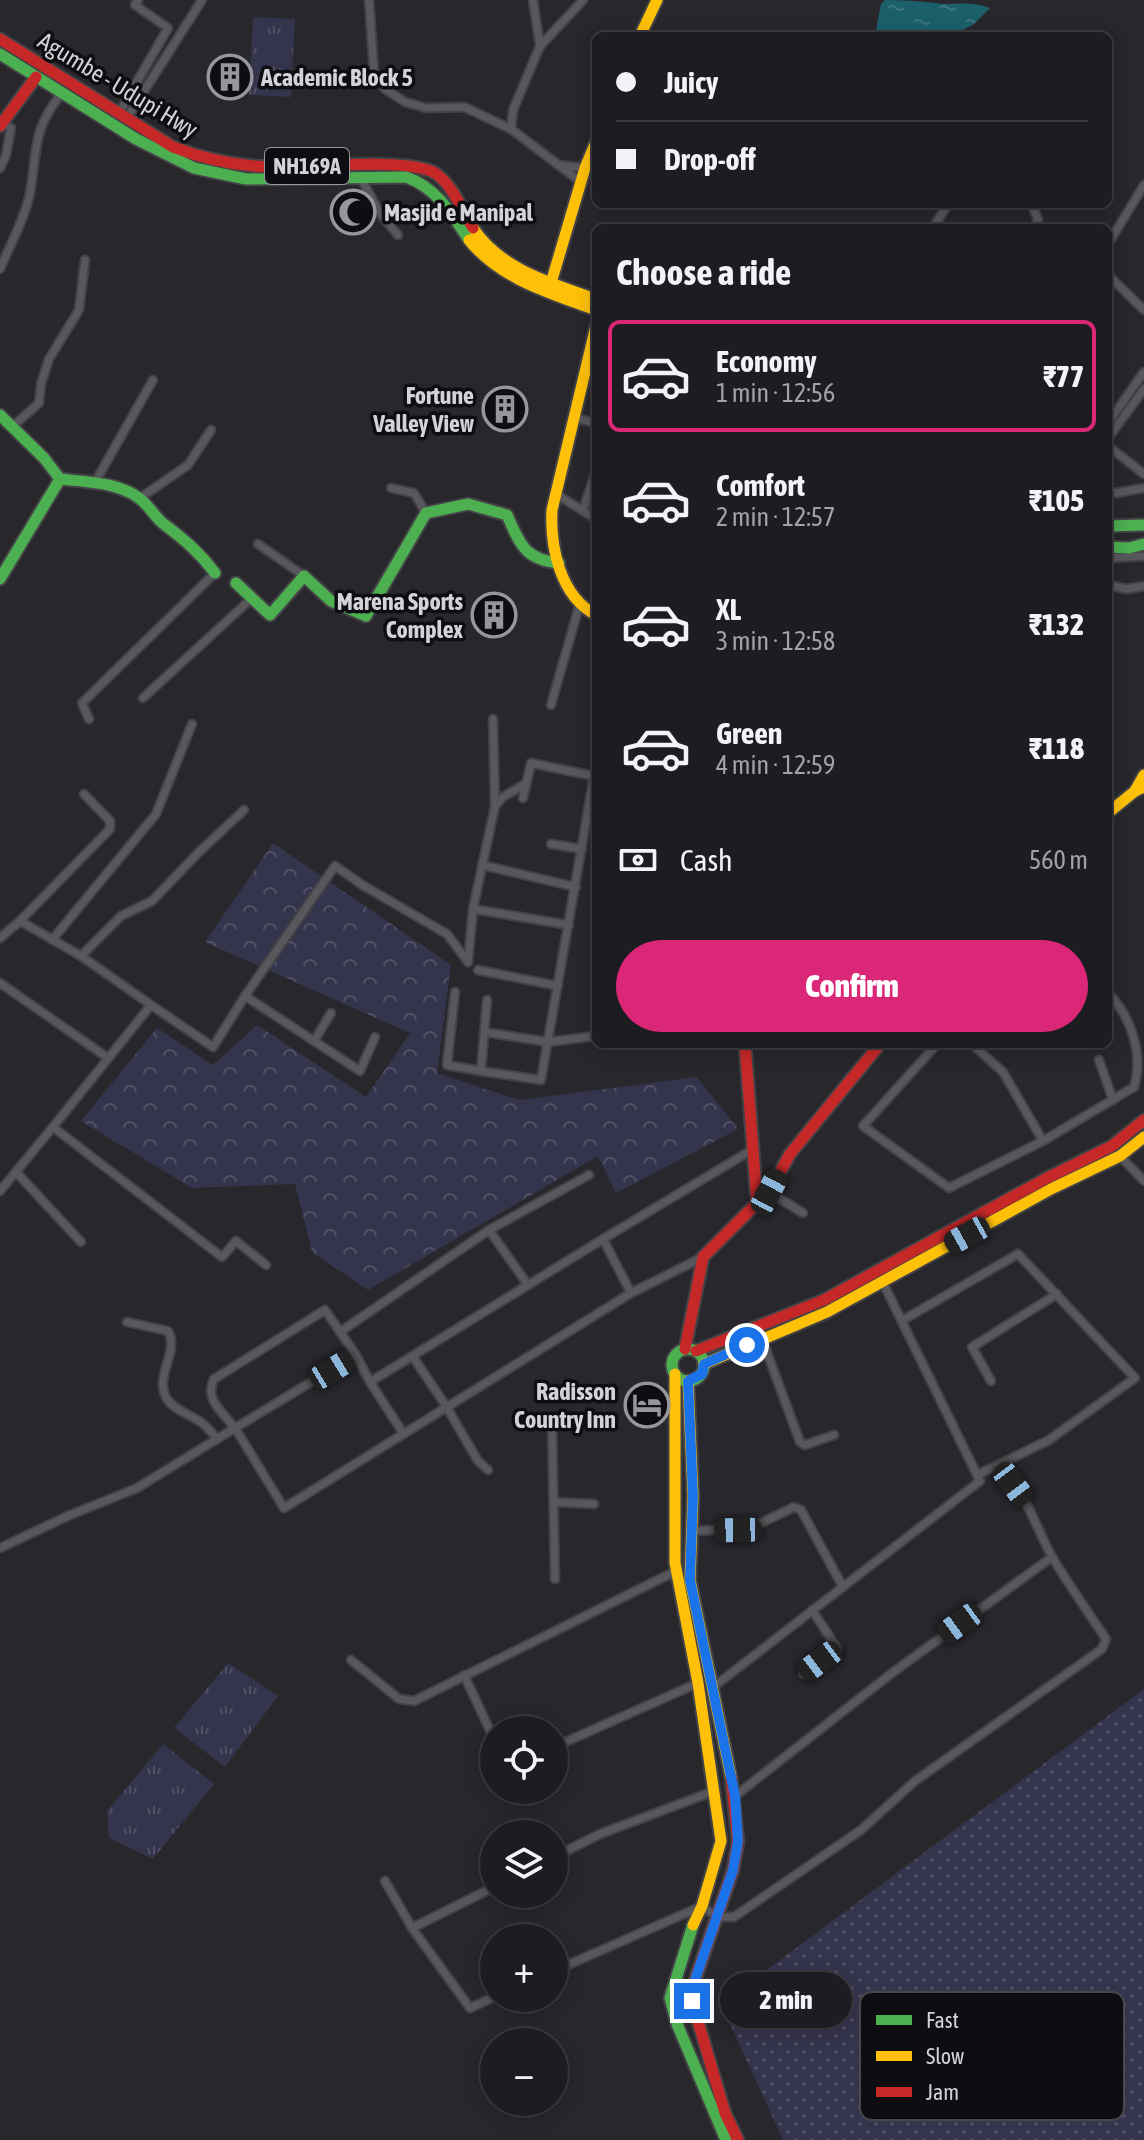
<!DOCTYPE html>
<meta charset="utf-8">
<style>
:root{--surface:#1d1d21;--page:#25262a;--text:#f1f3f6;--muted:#a0a2a5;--line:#3b3b3f;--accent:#db2777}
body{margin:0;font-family:"Asap Condensed",sans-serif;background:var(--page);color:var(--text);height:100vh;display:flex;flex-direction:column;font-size:30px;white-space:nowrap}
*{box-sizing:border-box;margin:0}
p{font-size:26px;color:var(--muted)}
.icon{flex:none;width:44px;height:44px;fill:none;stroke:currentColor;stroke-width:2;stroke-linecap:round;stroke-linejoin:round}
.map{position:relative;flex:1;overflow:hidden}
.sheet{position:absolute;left:592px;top:224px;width:520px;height:824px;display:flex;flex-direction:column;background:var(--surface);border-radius:12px;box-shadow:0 4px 20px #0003,0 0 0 2px var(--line)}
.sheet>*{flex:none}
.guide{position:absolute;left:592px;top:32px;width:520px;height:176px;border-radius:12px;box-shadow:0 4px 20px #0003,0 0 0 2px var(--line);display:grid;align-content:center;height:176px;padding:0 24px;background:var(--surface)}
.controls{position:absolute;left:480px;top:1716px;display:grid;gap:16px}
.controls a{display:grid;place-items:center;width:88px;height:88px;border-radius:50%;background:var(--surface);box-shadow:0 4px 20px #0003,0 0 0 2px var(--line);font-size:40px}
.end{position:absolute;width:36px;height:36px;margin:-18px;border:10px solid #1a73e8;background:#fff;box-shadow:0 0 0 4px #fff}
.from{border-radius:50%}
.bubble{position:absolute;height:56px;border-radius:28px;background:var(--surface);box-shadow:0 4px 20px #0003,0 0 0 2px var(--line);font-size:26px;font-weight:800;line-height:56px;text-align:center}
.car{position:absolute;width:24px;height:48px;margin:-24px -12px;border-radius:10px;box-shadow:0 0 6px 2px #0007;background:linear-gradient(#222 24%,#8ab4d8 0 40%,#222 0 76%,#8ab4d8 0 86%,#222 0)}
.guide b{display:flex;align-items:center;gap:28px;height:76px;font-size:30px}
.guide b+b{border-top:2px solid var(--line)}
.guide i{width:20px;height:20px;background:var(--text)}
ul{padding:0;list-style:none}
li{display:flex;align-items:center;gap:24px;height:112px;margin:0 16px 12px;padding:0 8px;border:4px solid transparent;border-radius:12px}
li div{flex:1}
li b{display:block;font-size:30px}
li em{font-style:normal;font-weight:800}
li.current{border-color:var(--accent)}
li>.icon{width:72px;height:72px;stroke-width:1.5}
h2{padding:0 24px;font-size:36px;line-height:96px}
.pay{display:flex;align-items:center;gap:20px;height:88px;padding:0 24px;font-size:30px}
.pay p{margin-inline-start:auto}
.cta{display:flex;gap:16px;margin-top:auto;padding:16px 24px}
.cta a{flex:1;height:92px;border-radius:48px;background:var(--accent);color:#fff;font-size:32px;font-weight:800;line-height:92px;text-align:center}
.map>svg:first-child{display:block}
</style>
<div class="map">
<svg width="1144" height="2140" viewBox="0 0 1144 2140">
<defs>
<pattern id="grass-dots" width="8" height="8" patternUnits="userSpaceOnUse" patternTransform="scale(2)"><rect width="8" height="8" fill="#35344d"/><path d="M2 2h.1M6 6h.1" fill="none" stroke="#515066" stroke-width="1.8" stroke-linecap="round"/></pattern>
<pattern id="forest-crowns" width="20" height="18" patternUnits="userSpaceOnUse" patternTransform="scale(2)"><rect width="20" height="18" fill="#35344d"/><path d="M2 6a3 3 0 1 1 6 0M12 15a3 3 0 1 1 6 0" fill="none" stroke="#515066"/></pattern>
<pattern id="park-tufts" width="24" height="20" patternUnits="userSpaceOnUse" patternTransform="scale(2)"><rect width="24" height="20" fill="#35344d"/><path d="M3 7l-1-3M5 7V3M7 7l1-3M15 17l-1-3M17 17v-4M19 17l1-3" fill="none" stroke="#515066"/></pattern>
<pattern id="water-ripples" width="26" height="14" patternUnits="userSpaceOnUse" patternTransform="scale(2)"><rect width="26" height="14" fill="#1b5f6b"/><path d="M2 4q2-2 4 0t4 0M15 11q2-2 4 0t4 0" fill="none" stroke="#3b757f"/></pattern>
</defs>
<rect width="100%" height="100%" fill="#27272c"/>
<path fill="url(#grass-dots)" d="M1144 1689V2140H783L721 2004Z"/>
<path fill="url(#forest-crowns)" d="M273 843 451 965 437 1073 519 1100 697 1077 738 1129 616 1193 598 1156 368 1290 312 1252 295 1184 192 1188 81 1121 157 1028 213 1065 257 1025 366 1097 410 1033 205 942Z"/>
<g fill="url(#park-tufts)">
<path d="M253 17 295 19 291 97 249 95Z"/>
<path d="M228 1663 278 1696 225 1767 174 1728Z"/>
<path d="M163 1744 214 1784 153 1859 109 1838 107 1811Z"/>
</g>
<path fill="url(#water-ripples)" d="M885 0C902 0 918 1 935 3 958 6 967 0 990 8L974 24 959 32 960 36H875L881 4Z"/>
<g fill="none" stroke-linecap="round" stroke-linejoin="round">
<g stroke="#434347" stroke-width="11">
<g id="street">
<path d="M369 0 374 72 385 89 405 102 426 108 464 107 511 129 581 182"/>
<path d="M533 0 540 46"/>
<path d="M119 113 168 28 135 5 138 0"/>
<path d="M127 118 202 0"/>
<path d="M511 129 513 110 540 46 583 0"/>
<path d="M558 165 585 168"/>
<path d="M0 168 6 155 11 128 3 123"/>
<path d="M361 178 379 212 398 235"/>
<path d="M1031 204 1038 219 1035 228"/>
<path d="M933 228 948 204"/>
<path d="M1108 244 1144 185"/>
<path d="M0 269C10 245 25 218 30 193 38 149 31 131 62 93"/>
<path d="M1108 275 1144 310"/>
<path d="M575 418 596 423"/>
<path d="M1108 423 1144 372"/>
<path d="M12 427 39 403 41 384 49 359 79 310 85 260"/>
<path d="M1108 438 1144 389"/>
<path d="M1108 446 1144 474"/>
<path d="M94 484 153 380"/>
<path d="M391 488 414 493 426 513"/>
<path d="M1108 491 1116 493 1144 488"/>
<path d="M556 494 596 519"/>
<path d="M140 498 188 465 211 430"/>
<path d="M583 510 596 471"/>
<path d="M258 544 304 576"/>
<path d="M1108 558 1144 556"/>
<path d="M1108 585 1127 589 1144 586"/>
<path d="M143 698 252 598"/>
<path d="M551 705 580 603"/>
<path d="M89 719 82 703 215 573"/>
<path d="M493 719 495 806"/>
<path d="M244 810 199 852 152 901 121 916 81 956 151 1005 53 1127 222 1257 236 1241 266 1265"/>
<path d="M551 844 582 849"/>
<path d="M482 865 576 887"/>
<path d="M473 909 569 925"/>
<path d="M20 921 110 829V821L84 794"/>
<path d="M0 938 20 921 81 956"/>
<path d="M52 940 156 814 192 724"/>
<path d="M468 962 473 909 495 806 503 797 525 784"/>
<path d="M478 970 558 986"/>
<path d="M0 983 108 1058"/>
<path d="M455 992 447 1065 481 1071"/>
<path d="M245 996 335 866 364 886 447 934 468 962"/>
<path d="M487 1000 481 1071 541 1080 594 776 531 763 523 798"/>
<path d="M151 1005 213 1047 245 996 360 1071 375 1037"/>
<path d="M484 1032 548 1042 596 1036"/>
<path d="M314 1041 331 1013"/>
<path d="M937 1044 863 1126 949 1188 1043 1141"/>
<path d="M972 1044 1003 1072 1043 1141 1134 1087C1144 1055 1131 1016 1108 993"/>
<path d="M1099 1060 1113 1100"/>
<path d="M1120 1156 1144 1181"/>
<path d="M16 1172 81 1242"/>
<path d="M0 1191 53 1127"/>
<path d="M769 1192 803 1213"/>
<path d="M603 1239 755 1148"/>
<path d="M528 1285 489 1230 589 1175"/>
<path d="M903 1320 1018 1254 1135 1378 1049 1440 977 1475"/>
<path d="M127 1322 168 1331C180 1352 153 1377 167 1399 174 1410 189 1414 199 1421 206 1425 212 1433 217 1439"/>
<path d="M340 1332 489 1230"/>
<path d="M762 1339 800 1442 805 1445 834 1435"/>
<path d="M356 1355 370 1382 603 1239 631 1293"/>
<path d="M413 1357 446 1406 478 1461 488 1470"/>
<path d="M991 1381 972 1347 1057 1294"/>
<path d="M370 1382 403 1433"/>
<path d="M552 1423 555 1579"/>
<path d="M554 1502 594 1504"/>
<path d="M692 1531 751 1528 794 1507 801 1510 843 1587"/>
<path d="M0 1548 70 1515 137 1488 235 1428C222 1412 204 1399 214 1379L325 1310 356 1355 235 1428 284 1508 631 1293 703 1257"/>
<path d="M351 1660 399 1699 414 1701 676 1571"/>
<path d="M803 1674 837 1648 812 1610"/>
<path d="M464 1675 494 1739"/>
<path d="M712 1688 980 1481 883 1283"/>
<path d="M554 1747 698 1683"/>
<path d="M735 1796 892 1673 1052 1557"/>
<path d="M554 1857 600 1834 714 1791"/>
<path d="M385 1881 412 1928 470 2008 494 1997"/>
<path d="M412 1928 494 1887"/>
<path d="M554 1971 702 1906 717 1917H734L861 1830 915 1781 1102 1649 1106 1639C1088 1612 1068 1584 1051 1555 1037 1530 1022 1480 995 1467"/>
</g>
</g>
<g stroke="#434347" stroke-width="15">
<g id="fast">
<path d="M0 54 136 139 194 168 246 179 406 177C437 188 451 213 469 240"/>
<path d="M0 415 44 458 60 479 0 579"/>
<path d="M60 479C86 482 117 482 139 498 149 505 155 518 165 525 185 540 200 553 215 573"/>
<path d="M1108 526 1144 525"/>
<path d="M1108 547 1129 548 1144 544"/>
<path d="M236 583 270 615 304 576 331 601 366 616 426 513 468 504 507 515C520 544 525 560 559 563"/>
<circle cx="688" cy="1365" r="16"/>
<path d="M693 1925 670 1998 677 2024 726 2140"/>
</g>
</g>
<g stroke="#434347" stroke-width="15">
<g id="slow">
<path d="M640 36 657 0"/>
<path d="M473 228C501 270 551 283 596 299"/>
<path d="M469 240C500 279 550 293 596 310"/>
<path d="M551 283 585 168 596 142"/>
<path d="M596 326 552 510C550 547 560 596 596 615"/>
<path d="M1135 791 1144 775"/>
<path d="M1108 813 1135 791 1144 787"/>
<path d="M704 1364 827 1312 1051 1189 1120 1156 1144 1137"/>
<path d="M675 1374V1563L698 1683 721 1841 702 1906 693 1925"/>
<path d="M688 1381 693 1496 690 1580 731 1777"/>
</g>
</g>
<g stroke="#434347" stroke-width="15">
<g id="jam">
<path d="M0 39 173 147C204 159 235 166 269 167 305 168 409 157 435 173 453 185 462 210 473 228"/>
<path d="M0 126 36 77"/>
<path d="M757 1203 769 1192 790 1154 880 1044"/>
<path d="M685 1349 703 1257 757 1203 745 1044"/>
<path d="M696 1351 824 1300 1047 1178 1112 1146 1144 1120"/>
<path d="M731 1777 738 1841 733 1870 696 1977 692 2001 725 2113 738 2140"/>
</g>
</g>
<use href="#street" stroke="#58585c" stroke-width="7"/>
<use href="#fast" stroke="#4caf50" stroke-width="11"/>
<use href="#slow" stroke="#ffc107" stroke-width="11"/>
<use href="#jam" stroke="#c62828" stroke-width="11"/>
</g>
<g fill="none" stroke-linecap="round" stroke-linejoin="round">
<path stroke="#1a73e8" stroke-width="10" d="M692 2001 696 1977 733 1870 738 1841 735 1796 690 1580 693 1496 688 1381 702 1374 704 1364 747 1345"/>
</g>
<defs>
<g id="building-ring" transform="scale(2.3)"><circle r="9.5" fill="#0e0e12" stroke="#96969c" stroke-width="1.5"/><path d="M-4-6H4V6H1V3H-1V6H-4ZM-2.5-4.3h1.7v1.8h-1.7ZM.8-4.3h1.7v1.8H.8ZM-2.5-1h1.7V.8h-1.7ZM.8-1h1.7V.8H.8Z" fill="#96969c"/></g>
<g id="mosque-ring" transform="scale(2.3)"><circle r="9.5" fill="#0e0e12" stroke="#96969c" stroke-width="1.5"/><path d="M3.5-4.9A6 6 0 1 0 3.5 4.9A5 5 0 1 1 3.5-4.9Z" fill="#96969c"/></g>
<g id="hotel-ring" transform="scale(2.3)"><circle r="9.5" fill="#0e0e12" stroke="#96969c" stroke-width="1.5"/><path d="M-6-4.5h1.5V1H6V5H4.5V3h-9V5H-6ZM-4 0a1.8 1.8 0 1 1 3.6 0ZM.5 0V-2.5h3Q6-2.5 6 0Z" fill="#96969c"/></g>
</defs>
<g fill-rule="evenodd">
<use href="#building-ring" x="230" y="77"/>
<use href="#mosque-ring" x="353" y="212"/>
<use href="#building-ring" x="505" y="409"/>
<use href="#building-ring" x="494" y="615"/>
<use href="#hotel-ring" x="647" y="1405"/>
</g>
<g text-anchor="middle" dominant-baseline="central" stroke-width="7" stroke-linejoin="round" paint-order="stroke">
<rect fill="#0e0e12" stroke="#97979d" stroke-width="2" x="265" y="148" width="84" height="36" rx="6"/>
<g font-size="22" font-weight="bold" fill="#d2d2d8">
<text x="307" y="166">NH169A</text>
</g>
<g font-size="24" font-weight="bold" fill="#d2d2d8" stroke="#0e0e12" text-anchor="end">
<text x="261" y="77" text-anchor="start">Academic Block 5</text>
<text x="384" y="212" text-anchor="start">Masjid e Manipal</text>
<text x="474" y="395">Fortune<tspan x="474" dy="28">Valley View</tspan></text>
<text x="463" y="601">Marena Sports<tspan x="463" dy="28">Complex</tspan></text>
<text x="616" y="1391">Radisson<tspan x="616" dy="28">Country Inn</tspan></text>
</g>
<g font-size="24" fill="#d2d2d8" stroke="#0e0e12">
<text transform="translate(118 85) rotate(31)">Agumbe - Udupi Hwy</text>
</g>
</g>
<rect x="860" y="1992" width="264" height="128" rx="12" fill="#0e0e12" stroke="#49494d" stroke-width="2"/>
<rect x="876" y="2015" width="36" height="10" fill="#4caf50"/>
<rect x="876" y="2051" width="36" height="10" fill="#ffc107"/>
<rect x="876" y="2087" width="36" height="10" fill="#c62828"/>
<g font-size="22" fill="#d2d2d8">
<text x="926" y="2028">Fast</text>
<text x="926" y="2064">Slow</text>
<text x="926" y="2100">Jam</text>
</g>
</svg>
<div class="controls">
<a><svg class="icon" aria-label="locate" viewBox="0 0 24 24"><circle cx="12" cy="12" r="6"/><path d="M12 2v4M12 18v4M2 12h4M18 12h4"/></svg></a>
<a><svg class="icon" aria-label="layers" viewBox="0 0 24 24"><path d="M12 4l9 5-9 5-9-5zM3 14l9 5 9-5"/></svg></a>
<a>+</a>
<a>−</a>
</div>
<i class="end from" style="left:747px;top:1345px"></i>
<i class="end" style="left:692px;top:2001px"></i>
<div class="bubble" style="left:720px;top:1972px;width:132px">2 min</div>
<i class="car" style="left:769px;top:1192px;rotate:28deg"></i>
<i class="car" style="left:967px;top:1235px;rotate:241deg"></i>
<i class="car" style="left:332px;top:1370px;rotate:59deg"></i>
<i class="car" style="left:1013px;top:1484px;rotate:143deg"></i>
<i class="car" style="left:738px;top:1530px;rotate:269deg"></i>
<i class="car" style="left:960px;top:1623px;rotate:234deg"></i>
<i class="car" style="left:820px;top:1661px;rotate:233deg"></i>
<div class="guide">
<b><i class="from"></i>Juicy</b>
<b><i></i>Drop-off</b>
</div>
<section class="sheet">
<h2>Choose a ride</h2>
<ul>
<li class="current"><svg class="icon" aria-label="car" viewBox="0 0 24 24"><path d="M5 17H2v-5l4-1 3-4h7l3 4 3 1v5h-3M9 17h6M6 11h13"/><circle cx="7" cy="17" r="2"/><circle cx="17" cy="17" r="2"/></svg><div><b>Economy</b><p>1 min · 12:56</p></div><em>₹77</em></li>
<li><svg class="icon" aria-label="car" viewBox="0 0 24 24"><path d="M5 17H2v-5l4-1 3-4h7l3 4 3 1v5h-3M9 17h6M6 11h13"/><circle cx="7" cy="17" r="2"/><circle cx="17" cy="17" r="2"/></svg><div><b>Comfort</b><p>2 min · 12:57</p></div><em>₹105</em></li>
<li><svg class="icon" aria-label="car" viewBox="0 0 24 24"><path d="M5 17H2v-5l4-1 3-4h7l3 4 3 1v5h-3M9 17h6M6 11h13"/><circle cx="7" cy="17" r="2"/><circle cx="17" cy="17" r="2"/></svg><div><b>XL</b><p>3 min · 12:58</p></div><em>₹132</em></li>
<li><svg class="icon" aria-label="car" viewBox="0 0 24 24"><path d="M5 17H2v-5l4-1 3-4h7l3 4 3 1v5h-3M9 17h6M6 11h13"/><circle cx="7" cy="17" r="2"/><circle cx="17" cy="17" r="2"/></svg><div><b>Green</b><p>4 min · 12:59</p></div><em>₹118</em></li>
</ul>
<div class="pay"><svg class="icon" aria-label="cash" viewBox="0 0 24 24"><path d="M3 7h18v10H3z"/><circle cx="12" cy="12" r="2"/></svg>Cash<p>560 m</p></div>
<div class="cta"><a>Confirm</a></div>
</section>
</div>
